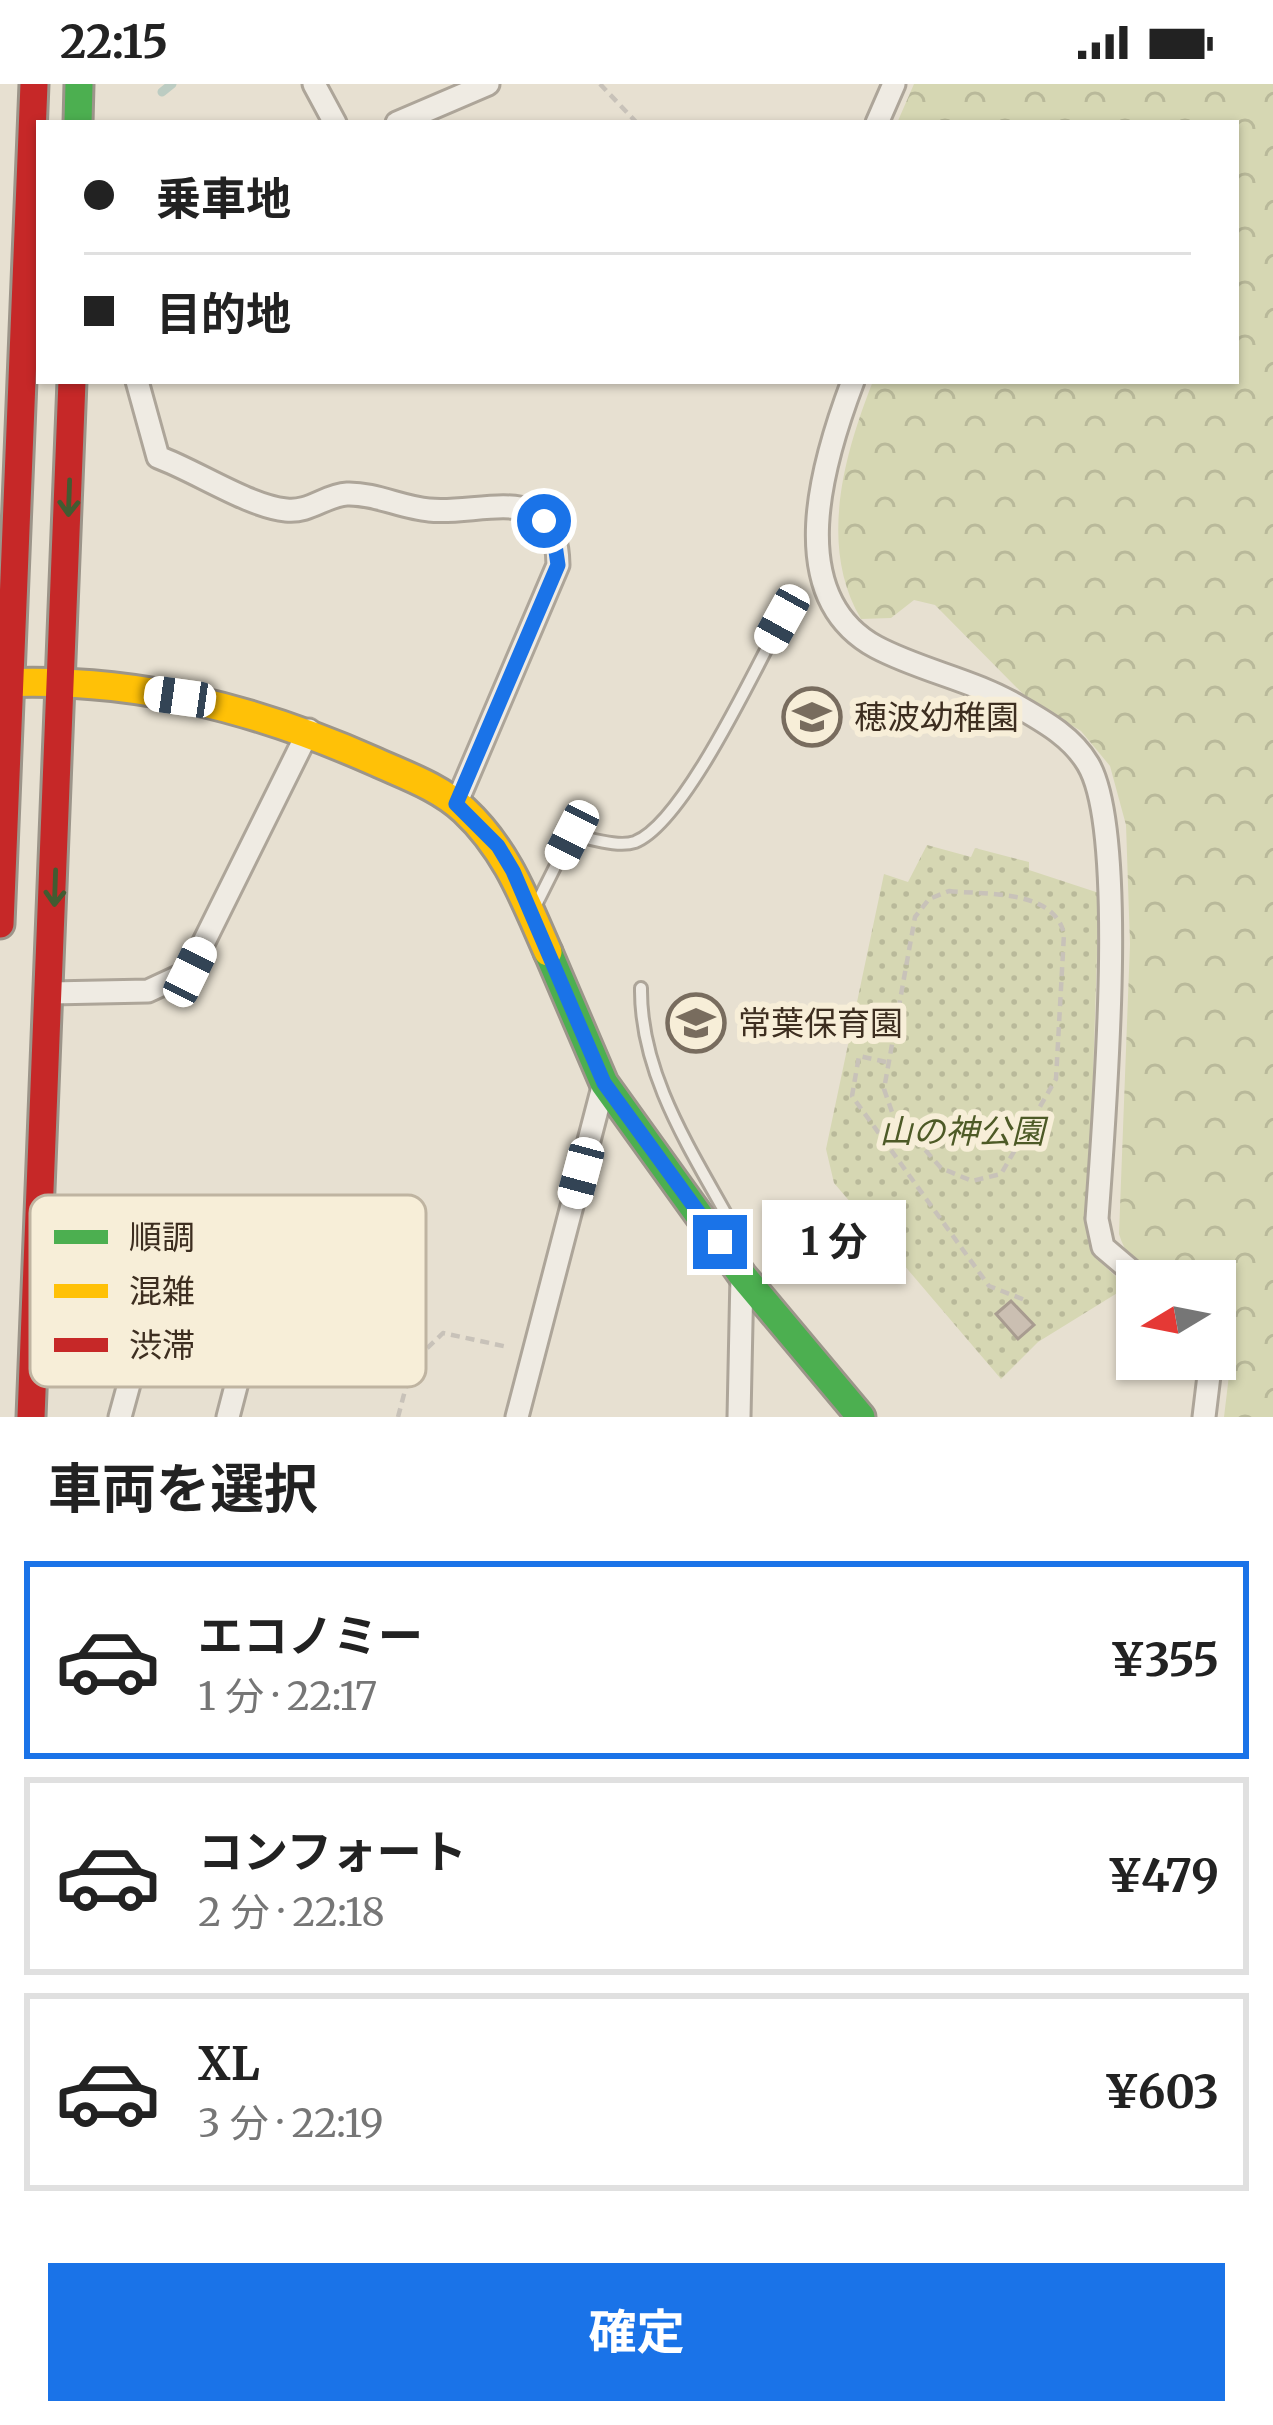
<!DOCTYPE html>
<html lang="ja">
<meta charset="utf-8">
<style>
:root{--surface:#fff;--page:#f2f2f2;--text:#222;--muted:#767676;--line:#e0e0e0;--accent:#1a73e8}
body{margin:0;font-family:Merriweather,"Noto Sans JP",serif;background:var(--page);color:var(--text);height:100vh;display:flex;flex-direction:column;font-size:45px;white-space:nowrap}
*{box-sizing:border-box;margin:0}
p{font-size:39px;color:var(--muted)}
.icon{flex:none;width:66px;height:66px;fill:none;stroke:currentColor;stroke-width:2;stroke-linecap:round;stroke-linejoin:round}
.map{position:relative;height:1333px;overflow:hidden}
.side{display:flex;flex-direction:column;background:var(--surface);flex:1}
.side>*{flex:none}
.top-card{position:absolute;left:36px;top:36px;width:1203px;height:264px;border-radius:0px;box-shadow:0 3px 9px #0004;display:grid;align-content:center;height:264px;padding:0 48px;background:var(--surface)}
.needle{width:78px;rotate:260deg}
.controls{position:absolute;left:1116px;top:1176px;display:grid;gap:24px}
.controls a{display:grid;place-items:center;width:120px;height:120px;border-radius:0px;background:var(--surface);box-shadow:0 3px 9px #0004;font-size:60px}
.end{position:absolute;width:54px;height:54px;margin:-27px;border:15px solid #1a73e8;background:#fff;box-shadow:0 0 0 6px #fff}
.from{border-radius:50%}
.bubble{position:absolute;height:84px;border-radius:0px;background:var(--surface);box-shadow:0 3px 9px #0004;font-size:39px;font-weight:700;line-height:84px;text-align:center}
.car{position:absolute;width:36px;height:72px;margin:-36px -18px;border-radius:15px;box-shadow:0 0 9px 3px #0007;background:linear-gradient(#fff 24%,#345 0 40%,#fff 0 76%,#345 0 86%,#fff 0)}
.top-card b{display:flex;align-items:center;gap:42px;height:114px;font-size:45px}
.top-card b+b{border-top:3px solid var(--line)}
.top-card i{width:30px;height:30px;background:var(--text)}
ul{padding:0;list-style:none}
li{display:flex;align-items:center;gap:36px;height:198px;margin:0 24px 18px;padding:0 24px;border:6px solid var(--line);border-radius:0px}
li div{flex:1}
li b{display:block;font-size:45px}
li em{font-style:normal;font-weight:700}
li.active{border-color:var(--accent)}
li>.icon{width:108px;height:108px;stroke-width:1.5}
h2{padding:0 48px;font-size:54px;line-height:144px}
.cta{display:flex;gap:24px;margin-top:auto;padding:24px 48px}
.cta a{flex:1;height:138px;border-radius:0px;background:var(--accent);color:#fff;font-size:48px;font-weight:700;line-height:138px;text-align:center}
.status{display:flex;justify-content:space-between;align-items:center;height:84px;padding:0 60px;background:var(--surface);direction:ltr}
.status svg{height:33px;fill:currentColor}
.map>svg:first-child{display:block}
</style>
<div class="status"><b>22:15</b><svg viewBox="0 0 49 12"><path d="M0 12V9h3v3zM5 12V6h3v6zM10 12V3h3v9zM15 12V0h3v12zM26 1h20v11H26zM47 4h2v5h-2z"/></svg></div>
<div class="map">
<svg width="1273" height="1333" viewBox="0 0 1273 1333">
<defs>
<pattern id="forest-crowns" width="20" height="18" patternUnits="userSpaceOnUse" patternTransform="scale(3)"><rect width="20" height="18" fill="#d6d7b3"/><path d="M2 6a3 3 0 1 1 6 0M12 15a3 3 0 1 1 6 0" fill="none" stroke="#b9b99a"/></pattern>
<pattern id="park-dots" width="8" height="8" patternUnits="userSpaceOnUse" patternTransform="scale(3)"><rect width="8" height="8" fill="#d6d7b3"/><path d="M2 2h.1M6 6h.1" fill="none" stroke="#b9b99a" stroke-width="1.8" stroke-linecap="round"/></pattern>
</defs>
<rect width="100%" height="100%" fill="#e7e0d1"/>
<path fill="url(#forest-crowns)" d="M914 0H1273V1333H1224L1232 1266 1215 1234V1197C1176 1197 1132 1195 1119 1150L1130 860 1126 741 1110 682 1081 647 1029 616 935 521 914 516 891 534 861 535C818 462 844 371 873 297H1236V39H897Z"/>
<path fill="url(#park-dots)" d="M927 761 971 773 975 764 1029 778V786L1099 809 1088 1145 1096 1174 1127 1203 1038 1258 1001 1295 834 1099 826 1065 884 790 908 798Z"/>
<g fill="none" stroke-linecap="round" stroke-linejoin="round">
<path stroke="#bcccc2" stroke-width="9" d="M162 8 172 0"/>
</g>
<path fill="#cbbfb2" stroke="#a89c90" stroke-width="3" d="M1011 1217 1034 1241 1018 1255 996 1230Z"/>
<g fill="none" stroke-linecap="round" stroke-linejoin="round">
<g stroke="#ada599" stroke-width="16">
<g id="lane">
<path d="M535 823 571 751C590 754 618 764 635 758 684 739 755 585 782 535"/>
<path d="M641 904C640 990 691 1066 731 1139L721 1156"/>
</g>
</g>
<g stroke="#ada599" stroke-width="27">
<g id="street">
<path d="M314 0 335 39"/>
<path d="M397 39 488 0"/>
<path d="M877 39 894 0"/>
<path d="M137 297 158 373C196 387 248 422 286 426 309 429 326 411 347 410 374 409 403 424 429 426 480 432 557 394 558 481L456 720"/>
<path d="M853 297C823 376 781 511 876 563 921 587 974 596 1019 623 1045 638 1072 653 1088 680 1129 749 1103 1045 1097 1135L1103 1163 1143 1197"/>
<path d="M51 909 148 907 189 888 309 646"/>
<path d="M120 1333 155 1205 254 1233 228 1333"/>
<path d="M517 1333 604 999"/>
<path d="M739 1333 742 1191"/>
<path d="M1204 1333 1211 1275"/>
</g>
</g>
<g stroke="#9c958a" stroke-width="33">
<g id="fast">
<path d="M78 39 79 0"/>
<path d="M548 868 604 999 742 1191 861 1333"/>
</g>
</g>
<g stroke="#9c958a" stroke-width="33">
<path id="slow" d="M0 599C133 593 255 624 376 678 407 692 439 703 464 726 507 766 525 816 548 868"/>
</g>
<g stroke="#9c958a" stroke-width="33">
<g id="jam">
<path d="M0 840 34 0"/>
<path d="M31 1333 72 297"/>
</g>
</g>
<g stroke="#c8c2b9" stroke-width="4.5" stroke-dasharray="9 6" stroke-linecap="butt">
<path d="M600 0 637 39"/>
<path d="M949 807C986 811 1054 805 1064 850L1056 995 1001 1090 972 1097 941 1084 892 1028 884 1005 915 833 929 815Z"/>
<path d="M886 978 859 972 852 1012 989 1202 1025 1216"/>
<path d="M74 1180 132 1199"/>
<path d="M276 1239 380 1269"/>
<path d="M358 1260 382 1251 397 1228"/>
<path d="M398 1333 407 1299 400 1276 419 1272 443 1249 508 1263"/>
</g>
<use href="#lane" stroke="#efebe3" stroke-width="10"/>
<use href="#street" stroke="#efebe3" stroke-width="21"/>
<use href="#fast" stroke="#4caf50" stroke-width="27"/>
<use href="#slow" stroke="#ffc107" stroke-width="27"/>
<use href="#jam" stroke="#c62828" stroke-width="27"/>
</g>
<defs><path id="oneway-shaft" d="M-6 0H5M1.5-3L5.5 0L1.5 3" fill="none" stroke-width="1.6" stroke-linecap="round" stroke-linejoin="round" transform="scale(3)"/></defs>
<g stroke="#425b31">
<use href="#oneway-shaft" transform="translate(69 414) rotate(92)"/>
<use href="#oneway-shaft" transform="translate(55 804) rotate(92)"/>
</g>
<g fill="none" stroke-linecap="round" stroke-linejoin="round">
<path stroke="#1a73e8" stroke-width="15" d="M544 437 554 454 558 481 456 720 498 762 513 787 604 999 720 1158"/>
</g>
<defs>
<g id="school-ring" transform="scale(3)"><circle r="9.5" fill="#f7eed8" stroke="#786c5e" stroke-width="1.5"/><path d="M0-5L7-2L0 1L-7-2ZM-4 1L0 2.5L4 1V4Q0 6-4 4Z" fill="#786c5e"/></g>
</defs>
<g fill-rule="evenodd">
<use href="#school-ring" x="812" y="633"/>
<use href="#school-ring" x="696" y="939"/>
</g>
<g text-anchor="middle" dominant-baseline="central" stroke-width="12" stroke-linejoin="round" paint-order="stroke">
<g font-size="33" fill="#3d2e20" stroke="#f7eed8" text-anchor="start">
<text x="854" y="633">穂波幼稚園</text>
<text x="738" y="939">常葉保育園</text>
</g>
<g font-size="33" font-style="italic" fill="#4d5a26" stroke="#f7eed8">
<text x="962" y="1047">山の神公園</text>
</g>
</g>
<rect x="30" y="1111" width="396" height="192" rx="18" fill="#f7eed8" stroke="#bfb4a1" stroke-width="3"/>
<rect x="54" y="1146" width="54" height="14" fill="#4caf50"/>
<rect x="54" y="1200" width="54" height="14" fill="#ffc107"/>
<rect x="54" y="1254" width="54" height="14" fill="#c62828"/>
<g font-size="33" fill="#3d2e20">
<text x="129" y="1165">順調</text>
<text x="129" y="1219">混雑</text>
<text x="129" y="1273">渋滞</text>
</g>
</svg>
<div class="controls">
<a><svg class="needle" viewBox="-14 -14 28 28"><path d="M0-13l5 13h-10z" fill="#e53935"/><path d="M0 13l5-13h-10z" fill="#767676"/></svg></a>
</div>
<i class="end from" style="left:544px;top:437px"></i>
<i class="end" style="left:720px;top:1158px"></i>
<div class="bubble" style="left:762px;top:1116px;width:144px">1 分</div>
<i class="car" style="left:782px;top:535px;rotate:209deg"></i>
<i class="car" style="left:180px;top:613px;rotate:278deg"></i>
<i class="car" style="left:572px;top:751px;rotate:207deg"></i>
<i class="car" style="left:190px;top:888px;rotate:26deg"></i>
<i class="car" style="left:581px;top:1089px;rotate:195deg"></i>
<div class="top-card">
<b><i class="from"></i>乗車地</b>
<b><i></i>目的地</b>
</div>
</div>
<section class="side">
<h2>車両を選択</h2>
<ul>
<li class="active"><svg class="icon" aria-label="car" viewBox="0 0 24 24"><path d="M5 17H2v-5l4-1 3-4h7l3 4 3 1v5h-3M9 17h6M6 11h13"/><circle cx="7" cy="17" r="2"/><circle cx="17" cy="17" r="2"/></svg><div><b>エコノミー</b><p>1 分 · 22:17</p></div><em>¥355</em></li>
<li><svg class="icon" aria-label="car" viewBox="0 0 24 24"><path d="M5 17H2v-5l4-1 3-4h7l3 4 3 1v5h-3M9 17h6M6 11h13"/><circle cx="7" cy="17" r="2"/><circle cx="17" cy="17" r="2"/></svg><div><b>コンフォート</b><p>2 分 · 22:18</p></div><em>¥479</em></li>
<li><svg class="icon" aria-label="car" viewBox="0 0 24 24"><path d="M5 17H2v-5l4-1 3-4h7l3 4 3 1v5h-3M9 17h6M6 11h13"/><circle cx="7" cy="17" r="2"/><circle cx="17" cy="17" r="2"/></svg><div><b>XL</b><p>3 分 · 22:19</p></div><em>¥603</em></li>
</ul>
<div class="cta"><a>確定</a></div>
</section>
